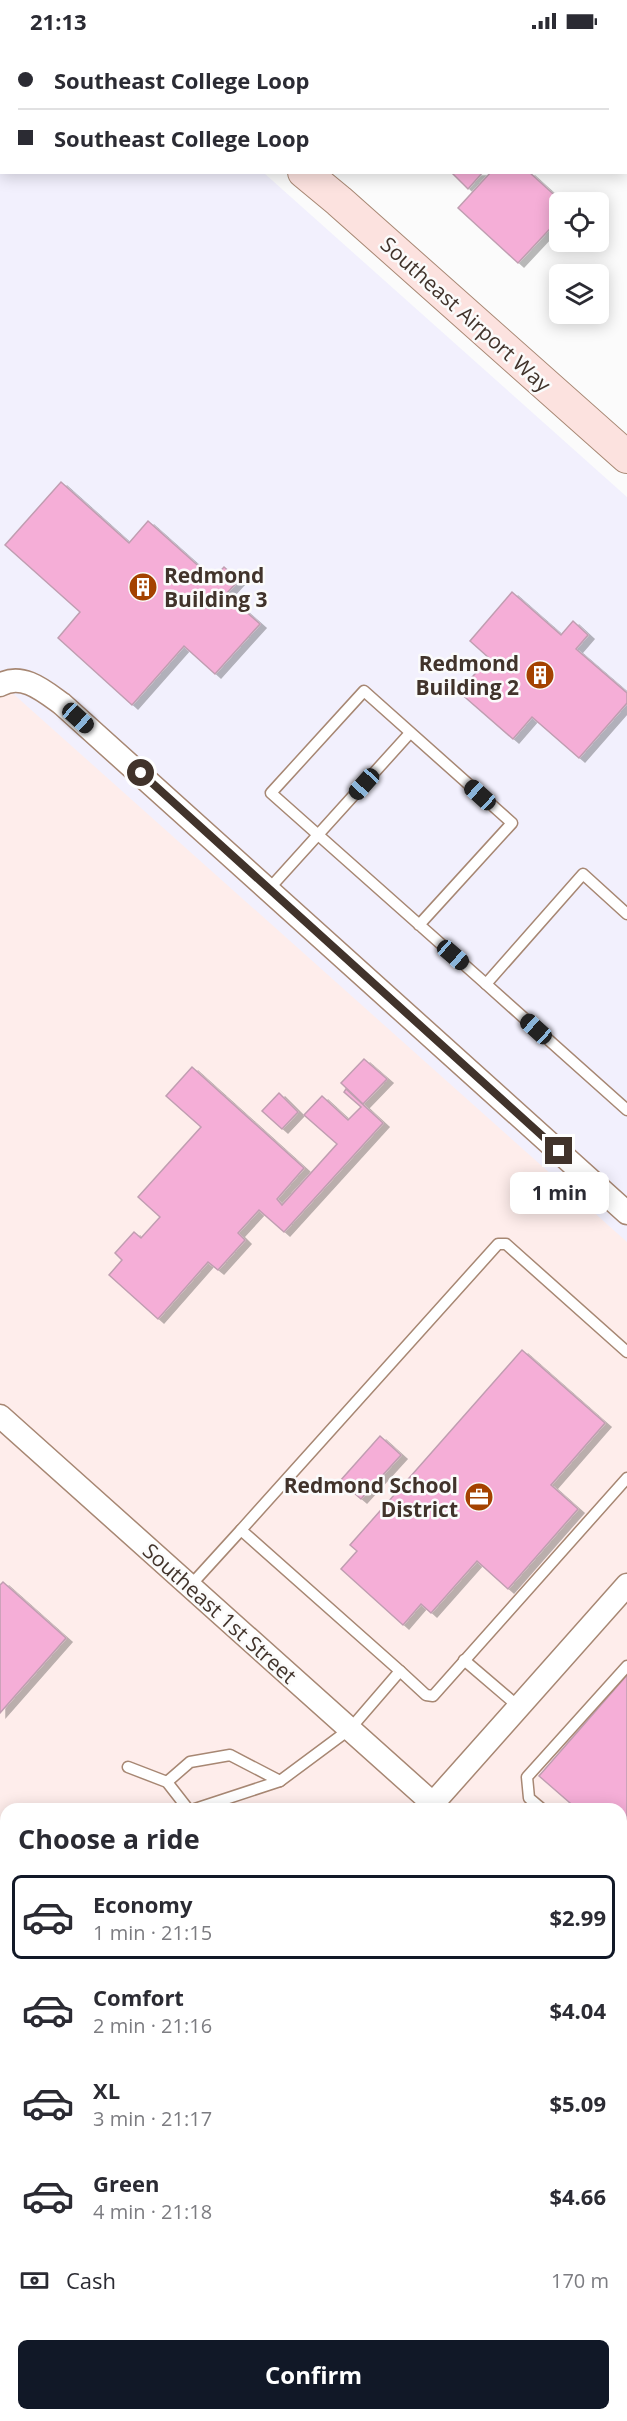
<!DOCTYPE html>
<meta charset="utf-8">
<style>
:root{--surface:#fff;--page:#f2f2f3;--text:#2b2b33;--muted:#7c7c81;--line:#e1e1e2;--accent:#111827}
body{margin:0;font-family:"Open Sans",sans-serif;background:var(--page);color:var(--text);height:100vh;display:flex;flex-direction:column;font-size:22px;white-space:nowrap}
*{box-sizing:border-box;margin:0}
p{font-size:20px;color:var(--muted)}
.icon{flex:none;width:33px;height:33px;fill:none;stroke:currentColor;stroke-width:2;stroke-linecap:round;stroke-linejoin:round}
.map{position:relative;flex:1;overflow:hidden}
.panel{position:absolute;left:0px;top:1761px;width:627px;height:618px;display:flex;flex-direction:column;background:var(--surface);border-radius:18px 18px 0 0;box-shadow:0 3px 15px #0003}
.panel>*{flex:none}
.guide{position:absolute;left:0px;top:0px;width:627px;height:132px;box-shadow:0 3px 15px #0003;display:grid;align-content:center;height:132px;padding:0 18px;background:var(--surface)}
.fabs{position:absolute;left:549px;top:150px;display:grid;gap:12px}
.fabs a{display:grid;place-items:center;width:60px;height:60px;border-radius:9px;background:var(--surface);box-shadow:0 3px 15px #0003;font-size:30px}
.end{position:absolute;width:27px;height:27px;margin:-14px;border:8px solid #41332b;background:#fff;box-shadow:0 0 0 3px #fff}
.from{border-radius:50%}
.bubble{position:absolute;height:42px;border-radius:9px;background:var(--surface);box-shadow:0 3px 15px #0003;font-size:20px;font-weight:700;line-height:42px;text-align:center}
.car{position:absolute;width:18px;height:36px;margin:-18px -9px;border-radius:8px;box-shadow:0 0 4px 2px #0007;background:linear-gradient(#222 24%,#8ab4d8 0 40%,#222 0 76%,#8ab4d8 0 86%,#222 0)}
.guide b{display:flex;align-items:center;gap:21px;height:57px;font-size:22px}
.guide b+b{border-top:2px solid var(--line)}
.guide i{width:15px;height:15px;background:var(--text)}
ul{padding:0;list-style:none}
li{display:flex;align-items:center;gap:18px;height:84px;margin:0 12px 9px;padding:0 6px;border:3px solid transparent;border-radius:9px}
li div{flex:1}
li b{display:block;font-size:22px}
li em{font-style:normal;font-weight:700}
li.active{border-color:var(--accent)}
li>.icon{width:54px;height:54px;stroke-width:1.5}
h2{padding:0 18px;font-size:27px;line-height:72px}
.pay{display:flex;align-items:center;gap:15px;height:66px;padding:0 18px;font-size:22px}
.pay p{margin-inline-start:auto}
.button{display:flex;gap:12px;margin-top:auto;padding:12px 18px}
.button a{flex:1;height:69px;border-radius:9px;background:var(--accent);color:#fff;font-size:24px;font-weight:700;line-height:69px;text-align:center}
.status{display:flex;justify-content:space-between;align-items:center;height:42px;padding:0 30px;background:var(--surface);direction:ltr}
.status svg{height:16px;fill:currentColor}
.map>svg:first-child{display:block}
</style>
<div class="status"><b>21:13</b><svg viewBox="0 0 49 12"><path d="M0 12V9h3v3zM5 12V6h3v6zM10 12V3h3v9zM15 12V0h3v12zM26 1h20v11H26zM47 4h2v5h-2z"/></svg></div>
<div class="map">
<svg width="627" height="2379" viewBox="0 0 627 2379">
<defs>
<filter id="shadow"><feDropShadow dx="6" dy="4" stdDeviation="0" flood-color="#0004"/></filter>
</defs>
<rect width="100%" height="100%" fill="#fbfbfb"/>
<path fill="#feedeb" d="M0 0H56L2 2V130L627 511V2379H0V2219L6 2213V2373H621V1767H6V2169L0 2163Z"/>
<path fill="#f2f0fd" d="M0 0 79 1 2 2V130L264 131 627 455V1200L0 640Z"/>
<path fill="#eaf6b0" d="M0 2163 6 2169V2213L0 2219Z"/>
<g fill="#f5aed7" stroke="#c09eb1" stroke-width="1.5" filter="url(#shadow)">
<path d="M278 0H358L357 2Z"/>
<path d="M492 0H575L577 2H493Z"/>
<path d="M626 46 627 48V125L626 123Z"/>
<path d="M451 130H483L468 147Z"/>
<path d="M491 130H529L562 160H560V176L518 221 458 166Z"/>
<path d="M61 440 129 501 148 479 213 537 224 525 239 538 226 552 260 582 215 632 184 604 132 663 58 596 80 570 5 503Z"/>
<path d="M512 550 561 593 573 579 588 593 576 607 627 651V661L579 716 532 675 513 697 459 650 489 616 470 599Z"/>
<path d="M364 1017 387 1037 363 1062 341 1041Z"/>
<path d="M192 1025 304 1126 277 1157 282 1163 337 1102 304 1073 322 1054 348 1078 361 1065 344 1050 346 1047 383 1081 284 1190 259 1168 238 1191 245 1198 218 1228 208 1220 158 1277 109 1233 122 1218 115 1211 134 1190 141 1196 160 1175 138 1155 201 1085 166 1054Z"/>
<path d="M279 1051 298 1070 282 1087 262 1069Z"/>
<path d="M522 1308 605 1381 551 1443 578 1467 508 1547 477 1519 431 1571 421 1562 403 1583 341 1527 357 1509 350 1503Z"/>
<path d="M380 1394 401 1413 361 1457 340 1439Z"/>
<path d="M3 1540 66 1596 0 1671V1543Z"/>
<path d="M627 1633V1811L621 1806V1767H577L539 1734Z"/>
<path d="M0 1883 6 1888V1934L0 1941Z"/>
<path d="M621 2087 627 2092 625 2215 621 2211Z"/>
</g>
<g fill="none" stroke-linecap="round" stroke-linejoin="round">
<g stroke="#a78773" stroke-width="13">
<g id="lane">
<path d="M269 847 410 691"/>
<path d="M419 883 512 781 364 649 271 751 486 942 583 832 627 872"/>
<path d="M486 942 627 1068"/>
<path d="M241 1488 498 1202H506L627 1310"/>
<path d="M190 1544 241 1488 400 1629"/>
<path d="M464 1618 519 1665"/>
<path d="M128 1725 167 1740 188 1767"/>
<path d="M167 1740 190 1720 230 1713 280 1739"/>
<path d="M195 1767 280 1739 350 1687 400 1629 426 1653 433 1654 627 1436"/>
<path d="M542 1767 529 1756 527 1735 627 1624"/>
<path d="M621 1837 627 1842"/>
<path d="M621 1876 627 1869"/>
<path d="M0 2008 6 2001"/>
<path d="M621 2044 627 2049"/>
<path d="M0 2326 6 2332"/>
<path d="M50 2373 56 2379"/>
<path d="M149 2373 156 2379"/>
<path d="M534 2379 536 2373"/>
<path d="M592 2379 593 2373"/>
</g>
</g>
<g stroke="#a78773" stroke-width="25">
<g id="street">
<path d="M0 643C22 630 44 649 62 662L627 1171"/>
<path d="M0 1374 439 1767"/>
<path d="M428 1767 627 1543"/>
<path d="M621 1931 627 1936"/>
<path d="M0 2237 6 2230"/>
</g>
</g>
<g stroke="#a78773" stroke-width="34">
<g id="secondary">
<path d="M132 0 134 2"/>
<path d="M304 130 339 159 627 415"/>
</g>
</g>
<use href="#lane" stroke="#fff" stroke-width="10"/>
<use href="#street" stroke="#fff" stroke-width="22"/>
<use href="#secondary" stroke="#fce2df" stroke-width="32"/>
</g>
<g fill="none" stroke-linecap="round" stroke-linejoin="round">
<path stroke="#41332b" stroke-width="8" d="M141 731 559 1109"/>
</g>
<defs>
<g id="building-disc" transform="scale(1.5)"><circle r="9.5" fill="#a44200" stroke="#fbfbfb"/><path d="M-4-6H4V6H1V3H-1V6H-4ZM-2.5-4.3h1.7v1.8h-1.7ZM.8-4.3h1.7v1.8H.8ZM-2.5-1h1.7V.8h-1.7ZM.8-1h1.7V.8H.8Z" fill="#fff"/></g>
<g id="office-disc" transform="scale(1.5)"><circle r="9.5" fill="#a44200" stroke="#fbfbfb"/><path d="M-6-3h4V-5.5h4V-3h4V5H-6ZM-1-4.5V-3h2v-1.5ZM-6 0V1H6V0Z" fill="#fff"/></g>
</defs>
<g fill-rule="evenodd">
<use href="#building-disc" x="143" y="545"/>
<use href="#building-disc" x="540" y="633"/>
<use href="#office-disc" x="479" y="1455"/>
</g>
<g text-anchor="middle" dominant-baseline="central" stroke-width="5" stroke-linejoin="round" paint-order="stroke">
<g font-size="21" fill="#41332b" stroke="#fbfbfb">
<text transform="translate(466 272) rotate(42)">Southeast Airport Way</text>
<text transform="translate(220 1571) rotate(42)">Southeast 1st Street</text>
</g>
<g font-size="21" font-weight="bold" fill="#41332b" stroke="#fbfbfb" text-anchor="end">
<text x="164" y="533" text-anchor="start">Redmond<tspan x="164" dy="24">Building 3</tspan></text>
<text x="519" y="621">Redmond<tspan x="519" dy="24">Building 2</tspan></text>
<text x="458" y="1443">Redmond School<tspan x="458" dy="24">District</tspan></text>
</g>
</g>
</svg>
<div class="fabs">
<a><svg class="icon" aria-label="locate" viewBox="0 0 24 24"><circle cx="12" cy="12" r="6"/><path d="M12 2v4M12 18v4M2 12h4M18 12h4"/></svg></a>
<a><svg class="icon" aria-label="layers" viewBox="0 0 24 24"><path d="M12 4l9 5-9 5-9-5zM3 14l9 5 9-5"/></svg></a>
</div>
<i class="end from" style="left:141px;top:731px"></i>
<i class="end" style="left:559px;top:1109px"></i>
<div class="bubble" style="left:510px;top:1130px;width:99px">1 min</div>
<i class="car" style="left:78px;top:676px;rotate:132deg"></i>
<i class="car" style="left:364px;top:742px;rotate:222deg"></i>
<i class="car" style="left:480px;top:753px;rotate:312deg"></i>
<i class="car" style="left:453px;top:913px;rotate:131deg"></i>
<i class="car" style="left:536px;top:987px;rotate:312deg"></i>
<div class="guide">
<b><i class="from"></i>Southeast College Loop</b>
<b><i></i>Southeast College Loop</b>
</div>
<section class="panel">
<h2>Choose a ride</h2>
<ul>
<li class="active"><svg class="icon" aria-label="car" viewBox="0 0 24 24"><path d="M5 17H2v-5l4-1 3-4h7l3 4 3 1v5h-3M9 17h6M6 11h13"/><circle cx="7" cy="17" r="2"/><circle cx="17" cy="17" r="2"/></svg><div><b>Economy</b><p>1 min · 21:15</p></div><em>$2.99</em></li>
<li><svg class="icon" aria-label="car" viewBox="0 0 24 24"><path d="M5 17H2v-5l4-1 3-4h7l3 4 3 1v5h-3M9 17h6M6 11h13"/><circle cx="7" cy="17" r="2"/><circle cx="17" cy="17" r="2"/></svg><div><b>Comfort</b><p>2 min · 21:16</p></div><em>$4.04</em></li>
<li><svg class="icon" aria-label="car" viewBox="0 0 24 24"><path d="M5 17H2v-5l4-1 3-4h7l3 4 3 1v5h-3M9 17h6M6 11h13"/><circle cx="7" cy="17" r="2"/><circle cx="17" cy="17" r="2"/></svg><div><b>XL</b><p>3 min · 21:17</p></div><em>$5.09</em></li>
<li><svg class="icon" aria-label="car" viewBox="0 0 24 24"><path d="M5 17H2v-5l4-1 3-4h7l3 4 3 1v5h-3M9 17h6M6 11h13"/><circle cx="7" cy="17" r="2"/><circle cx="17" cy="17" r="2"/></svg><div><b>Green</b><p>4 min · 21:18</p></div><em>$4.66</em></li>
</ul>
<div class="pay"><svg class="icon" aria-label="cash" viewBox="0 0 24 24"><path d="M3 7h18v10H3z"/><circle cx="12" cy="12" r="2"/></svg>Cash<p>170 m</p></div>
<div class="button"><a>Confirm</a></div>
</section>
</div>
